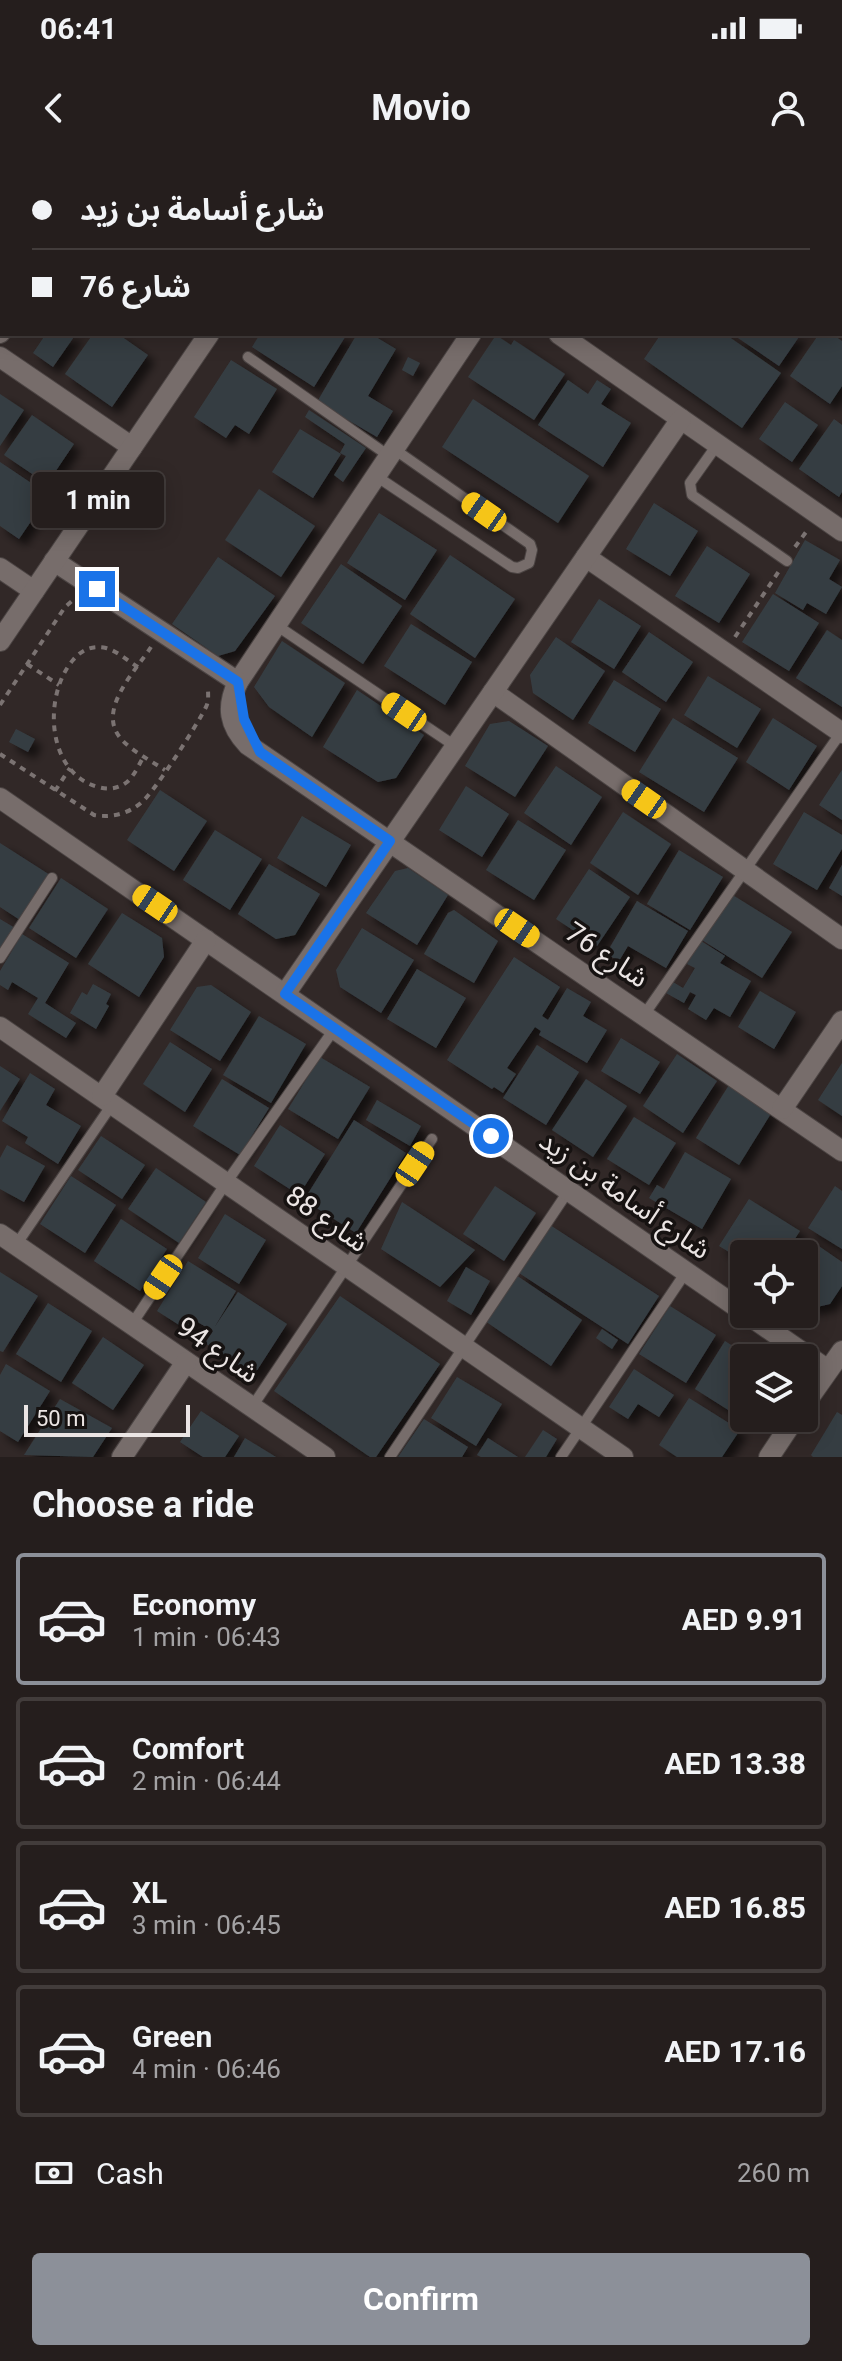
<!DOCTYPE html>
<meta charset="utf-8">
<style>
:root{--surface:#251e1d;--page:#312b2a;--text:#f1f3f6;--muted:#a3a2a4;--line:#423c3b;--accent:#8c9099}
body{margin:0;font-family:Roboto,"Noto Sans Arabic",sans-serif;background:var(--page);color:var(--text);height:100vh;display:flex;flex-direction:column;font-size:30px;white-space:nowrap}
*{box-sizing:border-box;margin:0}
p{font-size:26px;color:var(--muted)}
.icon{flex:none;width:44px;height:44px;fill:none;stroke:currentColor;stroke-width:2;stroke-linecap:round;stroke-linejoin:round}
.map{position:relative;height:1297px;overflow:hidden}
.side{display:flex;flex-direction:column;background:var(--surface);flex:1}
.side>*{flex:none}
.banner{position:absolute;left:0px;top:0px;width:842px;height:176px;box-shadow:0 4px 20px #0003,0 0 0 2px var(--line);display:grid;align-content:center;height:176px;padding:0 32px;background:var(--surface)}
.fabs{position:absolute;left:730px;top:1080px;display:grid;gap:16px}
.fabs a{display:grid;place-items:center;width:88px;height:88px;border-radius:8px;background:var(--surface);box-shadow:0 4px 20px #0003,0 0 0 2px var(--line);font-size:40px}
.scale{position:absolute;left:24px;bottom:20px;width:166px;box-sizing:border-box;padding-left:8px;border:4px solid #ebe5e4;border-top:0;font-size:22px;line-height:28px;white-space:nowrap;color:#ebe5e4;-webkit-text-stroke:6px #161211;paint-order:stroke}
.end{position:absolute;width:36px;height:36px;margin:-18px;border:10px solid #1a73e8;background:#fff;box-shadow:0 0 0 4px #fff}
.from{border-radius:50%}
.bubble{position:absolute;height:56px;border-radius:8px;background:var(--surface);box-shadow:0 4px 20px #0003,0 0 0 2px var(--line);font-size:26px;font-weight:700;line-height:56px;text-align:center}
.car{position:absolute;width:24px;height:48px;margin:-24px -12px;border-radius:10px;box-shadow:0 0 6px 2px #0007;background:linear-gradient(#f5c518 24%,#345 0 40%,#f5c518 0 76%,#345 0 86%,#f5c518 0)}
.banner b{display:flex;align-items:center;gap:28px;height:76px;font-size:30px}
.banner b+b{border-top:2px solid var(--line)}
.banner i{width:20px;height:20px;background:var(--text)}
ul{padding:0;list-style:none}
li{display:flex;align-items:center;gap:24px;height:132px;margin:0 16px 12px;padding:0 16px;border:4px solid var(--line);border-radius:8px}
li div{flex:1}
li b{display:block;font-size:30px}
li em{font-style:normal;font-weight:700}
li.active{border-color:var(--accent)}
li>.icon{width:72px;height:72px;stroke-width:1.5}
h2{padding:0 32px;font-size:36px;line-height:96px}
.pay{display:flex;align-items:center;gap:20px;height:88px;padding:0 32px;font-size:30px}
.pay p{margin-inline-start:auto}
.cta{display:flex;gap:16px;margin-top:auto;padding:16px 32px}
.cta a{flex:1;height:92px;border-radius:8px;background:var(--accent);color:#fff;font-size:32px;font-weight:700;line-height:92px;text-align:center}
.status{display:flex;justify-content:space-between;align-items:center;height:56px;padding:0 40px;background:var(--surface);direction:ltr}
.status svg{height:22px;fill:currentColor}
header{display:flex;justify-content:space-between;align-items:center;height:104px;padding:0 32px;background:var(--surface);font-size:36px;font-weight:700}
.map>svg:first-child{display:block}
</style>
<div class="status"><b>06:41</b><svg viewBox="0 0 49 12"><path d="M0 12V9h3v3zM5 12V6h3v6zM10 12V3h3v9zM15 12V0h3v12zM26 1h20v11H26zM47 4h2v5h-2z"/></svg></div>
<header><svg class="icon" aria-label="back" viewBox="0 0 24 24"><path d="M15 5l-7 7 7 7"/></svg>Movio<svg class="icon" aria-label="person" viewBox="0 0 24 24"><circle cx="12" cy="8" r="4"/><path d="M4 21q1-7 8-7t8 7"/></svg></header>
<div class="map">
<svg width="842" height="1297" viewBox="0 0 842 1297">
<defs>
<filter id="shadow"><feDropShadow dx="7" dy="7" stdDeviation="4" flood-color="#0009"/></filter>
</defs>
<rect width="100%" height="100%" fill="#312827"/>
<g fill="#363e43" filter="url(#shadow)">
<path d="M46 174H76L53 207 33 193Z"/>
<path d="M93 174H118L148 195 112 247 65 214Z"/>
<path d="M260 174H347L314 227 252 187Z"/>
<path d="M357 174H371L396 189 368 236 393 251 377 277 317 242Z"/>
<path d="M661 174H725L781 213 742 268 644 199Z"/>
<path d="M741 174H801L779 206 738 178Z"/>
<path d="M819 174H832L842 181V226L830 244 790 216Z"/>
<path d="M496 175 511 185 514 180 565 214 534 260 468 217Z"/>
<path d="M408 197 420 203 413 216 402 210Z"/>
<path d="M231 200 277 229 249 274 235 265 226 278 194 257Z"/>
<path d="M568 220 588 234 597 220 611 229 601 244 631 263 603 307 538 265Z"/>
<path d="M0 234 24 250 0 286Z"/>
<path d="M473 239 589 316 558 363 442 287Z"/>
<path d="M785 242 818 265 792 302 759 279Z"/>
<path d="M309 250 366 288 343 322 334 315 346 296 340 293 345 284 305 257Z"/>
<path d="M32 255 74 284 47 324 4 295Z"/>
<path d="M834 259 842 265V332L839 337 799 309Z"/>
<path d="M300 269 341 294 313 338 272 312Z"/>
<path d="M0 302 49 335 19 379 0 366Z"/>
<path d="M259 329 315 366 281 417 225 380Z"/>
<path d="M654 343 698 371 670 416 626 389Z"/>
<path d="M379 353 437 390 405 440 347 403Z"/>
<path d="M805 380 840 400 829 419 842 427 826 454 807 443 803 450 775 433Z"/>
<path d="M707 386 750 414 719 463 675 436Z"/>
<path d="M450 395 515 439 475 498 410 454Z"/>
<path d="M218 397 275 436 235 491 218 496 172 464Z"/>
<path d="M341 404 402 446 363 504 301 463Z"/>
<path d="M773 434 819 463 789 511 742 482Z"/>
<path d="M599 439 641 466 614 509 571 482Z"/>
<path d="M411 464 472 502 445 545 384 506Z"/>
<path d="M827 470 842 480V547L796 518Z"/>
<path d="M649 472 693 502 666 542 622 512Z"/>
<path d="M556 477 605 511 573 560 533 533 530 515Z"/>
<path d="M282 481 345 523 312 577 269 547 254 527Z"/>
<path d="M708 516 761 549 737 588 684 555Z"/>
<path d="M614 520 661 549 635 592 588 563Z"/>
<path d="M357 530 424 575 396 618 378 622 323 587Z"/>
<path d="M673 558 738 598 704 652 639 612Z"/>
<path d="M773 558 817 586 789 630 746 602Z"/>
<path d="M509 561 548 586 515 637 465 606 490 564Z"/>
<path d="M16 569 35 579 28 592 9 582Z"/>
<path d="M556 606 602 637 571 685 524 653Z"/>
<path d="M842 610V660L819 645Z"/>
<path d="M466 626 509 654 482 697 439 670Z"/>
<path d="M160 630 207 661 174 711 127 680Z"/>
<path d="M623 652 671 684 638 735 590 703Z"/>
<path d="M804 652 842 675V689L817 730 773 704Z"/>
<path d="M302 656 351 685 326 727 277 698Z"/>
<path d="M518 660 566 690 534 740 486 710Z"/>
<path d="M215 670 262 699 230 750 183 720Z"/>
<path d="M0 683 50 715 20 760 0 747Z"/>
<path d="M679 690 723 717 690 770 647 744Z"/>
<path d="M269 704 320 734 295 775 276 779 238 754Z"/>
<path d="M842 705V736L829 728Z"/>
<path d="M408 708 448 735 417 785 366 753 395 711Z"/>
<path d="M589 709 630 737 597 786 556 759Z"/>
<path d="M61 718 108 749 76 798 29 768Z"/>
<path d="M731 734 792 772 762 818 702 780Z"/>
<path d="M637 741 688 771 666 808 628 786 619 801 606 794Z"/>
<path d="M454 750 498 781 474 823 424 794 448 753Z"/>
<path d="M122 753 162 778 164 797 139 837 88 804Z"/>
<path d="M0 759 15 768 0 792Z"/>
<path d="M362 768 414 800 381 853 340 827 336 810Z"/>
<path d="M22 774 69 803 45 843 76 863 66 878 28 854 38 838 12 822 8 830 0 825V811Z"/>
<path d="M701 781 725 796 720 803 751 821 730 857 714 848 706 860 688 849 696 835 690 832 684 843 666 833 673 822 683 828 695 808 687 804Z"/>
<path d="M514 797 560 827 542 856 548 860 567 828 591 842 583 856 607 870 587 903 539 875 541 871 535 867 507 908 516 914 503 933 494 927 492 929 447 900Z"/>
<path d="M417 809 466 838 436 888 387 859Z"/>
<path d="M93 824 111 834 106 844 109 846 96 869 70 853 82 832 87 835Z"/>
<path d="M211 825 251 852 220 901 170 870 197 827Z"/>
<path d="M760 831 796 852 774 889 738 867Z"/>
<path d="M259 856 306 884 271 943 223 915Z"/>
<path d="M621 878 660 902 640 934 601 911Z"/>
<path d="M170 882 212 909 185 952 143 924Z"/>
<path d="M537 885 579 912 546 965 503 938Z"/>
<path d="M677 894 717 921 683 973 643 946Z"/>
<path d="M320 897 370 927 338 979 288 949Z"/>
<path d="M842 903V956L818 940Z"/>
<path d="M0 906 20 919 0 951Z"/>
<path d="M30 913 55 929 46 945 81 966 58 1004 25 983 28 977 2 961Z"/>
<path d="M222 919 269 948 240 995 193 966Z"/>
<path d="M586 919 627 946 593 997 552 970Z"/>
<path d="M729 925 772 952 739 1005 696 978Z"/>
<path d="M377 940 421 966 410 986 366 960Z"/>
<path d="M634 957 676 983 649 1025 607 999Z"/>
<path d="M354 960 406 993 356 1073 304 1040Z"/>
<path d="M280 965 325 994 299 1035 254 1006Z"/>
<path d="M101 976 145 1005 122 1039 78 1010Z"/>
<path d="M7 985 45 1006 24 1042 0 1029V998Z"/>
<path d="M685 992 731 1019 702 1069 649 1038 657 1025 664 1029Z"/>
<path d="M156 1008 206 1042 179 1083 128 1049Z"/>
<path d="M71 1016 116 1045 85 1093 40 1064Z"/>
<path d="M495 1026 536 1053 504 1101 463 1074Z"/>
<path d="M835 1026 842 1031V1089L808 1068Z"/>
<path d="M749 1039 800 1071 785 1094H744V1101L719 1086Z"/>
<path d="M402 1042 475 1090 440 1127 381 1089Z"/>
<path d="M225 1054 266 1080 239 1124 198 1098Z"/>
<path d="M121 1059 167 1089 140 1131 94 1101Z"/>
<path d="M550 1065 659 1136 628 1184 519 1113Z"/>
<path d="M807 1078 842 1102V1126L830 1144 813 1148 804 1143V1094H797Z"/>
<path d="M188 1101 236 1131 214 1168 238 1132 287 1164 254 1215 205 1183 213 1171 194 1160 187 1170 157 1151Z"/>
<path d="M466 1107 490 1121 471 1155 447 1141Z"/>
<path d="M0 1112 38 1136 3 1192 0 1191Z"/>
<path d="M516 1115 582 1160 551 1206 485 1161Z"/>
<path d="M340 1136 440 1204 376 1297H370L274 1231Z"/>
<path d="M48 1143 92 1171 61 1222 16 1194Z"/>
<path d="M670 1146 716 1175 686 1223 639 1194Z"/>
<path d="M602 1169 618 1180 612 1189 596 1178Z"/>
<path d="M103 1177 144 1205 113 1250 72 1223Z"/>
<path d="M725 1181 751 1198H744V1260L695 1229Z"/>
<path d="M6 1204 50 1231 18 1282 0 1271V1215Z"/>
<path d="M634 1209 674 1235 659 1257 638 1244 628 1259 609 1247Z"/>
<path d="M457 1217 502 1244 476 1286 431 1258Z"/>
<path d="M689 1238 740 1270 722 1297H677L659 1285Z"/>
<path d="M60 1239 112 1268 93 1297 24 1295Z"/>
<path d="M201 1251 239 1276 225 1297H203L180 1282Z"/>
<path d="M837 1252 842 1255V1297H813L811 1295Z"/>
<path d="M424 1259 468 1287 462 1297H398Z"/>
<path d="M543 1270 557 1279 546 1297H525Z"/>
<path d="M245 1278 276 1297H234Z"/>
<path d="M488 1278 518 1297H481L477 1295Z"/>
</g>
<g fill="none" stroke-linecap="round" stroke-linejoin="round">
<g stroke="#4b4443" stroke-width="12">
<g id="service">
<path d="M248 197 389 296"/>
<path d="M717 285 690 323 692 335 787 401"/>
<path d="M376 316 512 407 518 408 529 403 532 390 530 384 394 289"/>
<path d="M276 465 455 586"/>
<path d="M0 798 52 718"/>
<path d="M644 855 842 571"/>
<path d="M16 1085 113 943"/>
<path d="M132 1164 226 1023 335 868"/>
<path d="M252 1247 432 979"/>
<path d="M390 1297 569 1030"/>
<path d="M561 1297 686 1112"/>
</g>
</g>
<g stroke="#4b4443" stroke-width="22">
<g id="minor">
<path d="M15 0 18 2"/>
<path d="M618 0 621 2"/>
<path d="M107 2 108 0"/>
<path d="M329 2 331 0"/>
<path d="M840 156 842 158"/>
<path d="M0 173 2 170"/>
<path d="M471 174 238 522C226 547 229 565 248 585L842 991"/>
<path d="M559 174 842 371"/>
<path d="M0 197 132 287"/>
<path d="M586 397 842 573"/>
<path d="M54 401 238 522"/>
<path d="M0 408 34 431"/>
<path d="M0 481 209 174"/>
<path d="M493 532 842 779"/>
<path d="M0 638 744 1152"/>
<path d="M285 834 681 259"/>
<path d="M0 867 623 1297"/>
<path d="M102 936 206 780"/>
<path d="M782 949 842 861"/>
<path d="M0 1074 325 1297"/>
<path d="M747 1154 828 1210"/>
<path d="M804 1245 842 1191"/>
<path d="M122 1297 186 1202"/>
<path d="M769 1297 795 1258"/>
</g>
</g>
<g stroke="#7b7372" stroke-width="4" stroke-dasharray="6 6" stroke-linecap="butt">
<path d="M795 387 806 372"/>
<path d="M735 477 779 411"/>
<path d="M151 487C135 512 94 552 123 581 134 592 151 601 165 610"/>
<path d="M27 504 59 525"/>
<path d="M138 507C128 501 117 491 106 488 92 485 81 490 73 500 43 535 46 613 98 627 108 630 118 629 127 622 135 615 139 604 144 596"/>
<path d="M0 545 65 447 73 440"/>
<path d="M0 594 94 655C112 658 128 654 142 642 155 631 197 565 206 547 209 541 208 535 208 528"/>
<path d="M55 631 70 608"/>
</g>
<use href="#service" stroke="#776d6b" stroke-width="10"/>
<use href="#minor" stroke="#776d6b" stroke-width="20"/>
</g>
<g fill="none" stroke-linecap="round" stroke-linejoin="round">
<path stroke="#1a73e8" stroke-width="10" d="M97 429 238 522 244 559 260 592 390 681 285 834 491 976"/>
</g>
<g text-anchor="middle" dominant-baseline="central" stroke-width="7" stroke-linejoin="round" paint-order="stroke">
<g font-size="28" fill="#ebe5e4" stroke="#161211">
<text transform="translate(607 795) rotate(34)">شارع 76</text>
<text transform="translate(625 1035) rotate(35)">شارع أسامة بن زيد</text>
<text transform="translate(327 1059) rotate(35)">شارع 88</text>
<text transform="translate(218 1190) rotate(35)">شارع 94</text>
</g>
</g>
</svg>
<div class="fabs">
<a><svg class="icon" aria-label="locate" viewBox="0 0 24 24"><circle cx="12" cy="12" r="6"/><path d="M12 2v4M12 18v4M2 12h4M18 12h4"/></svg></a>
<a><svg class="icon" aria-label="layers" viewBox="0 0 24 24"><path d="M12 4l9 5-9 5-9-5zM3 14l9 5 9-5"/></svg></a>
</div>
<div class="scale">50 m</div>
<i class="end from" style="left:491px;top:976px"></i>
<i class="end" style="left:97px;top:429px"></i>
<div class="bubble" style="left:32px;top:312px;width:132px">1 min</div>
<i class="car" style="left:484px;top:352px;rotate:305deg"></i>
<i class="car" style="left:404px;top:552px;rotate:304deg"></i>
<i class="car" style="left:644px;top:639px;rotate:305deg"></i>
<i class="car" style="left:155px;top:744px;rotate:304deg"></i>
<i class="car" style="left:517px;top:768px;rotate:124deg"></i>
<i class="car" style="left:415px;top:1004px;rotate:34deg"></i>
<i class="car" style="left:163px;top:1117px;rotate:214deg"></i>
<div class="banner">
<b><i class="from"></i>شارع أسامة بن زيد</b>
<b><i></i>شارع 76</b>
</div>
</div>
<section class="side">
<h2>Choose a ride</h2>
<ul>
<li class="active"><svg class="icon" aria-label="car" viewBox="0 0 24 24"><path d="M5 17H2v-5l4-1 3-4h7l3 4 3 1v5h-3M9 17h6M6 11h13"/><circle cx="7" cy="17" r="2"/><circle cx="17" cy="17" r="2"/></svg><div><b>Economy</b><p>1 min · 06:43</p></div><em>AED 9.91</em></li>
<li><svg class="icon" aria-label="car" viewBox="0 0 24 24"><path d="M5 17H2v-5l4-1 3-4h7l3 4 3 1v5h-3M9 17h6M6 11h13"/><circle cx="7" cy="17" r="2"/><circle cx="17" cy="17" r="2"/></svg><div><b>Comfort</b><p>2 min · 06:44</p></div><em>AED 13.38</em></li>
<li><svg class="icon" aria-label="car" viewBox="0 0 24 24"><path d="M5 17H2v-5l4-1 3-4h7l3 4 3 1v5h-3M9 17h6M6 11h13"/><circle cx="7" cy="17" r="2"/><circle cx="17" cy="17" r="2"/></svg><div><b>XL</b><p>3 min · 06:45</p></div><em>AED 16.85</em></li>
<li><svg class="icon" aria-label="car" viewBox="0 0 24 24"><path d="M5 17H2v-5l4-1 3-4h7l3 4 3 1v5h-3M9 17h6M6 11h13"/><circle cx="7" cy="17" r="2"/><circle cx="17" cy="17" r="2"/></svg><div><b>Green</b><p>4 min · 06:46</p></div><em>AED 17.16</em></li>
</ul>
<div class="pay"><svg class="icon" aria-label="cash" viewBox="0 0 24 24"><path d="M3 7h18v10H3z"/><circle cx="12" cy="12" r="2"/></svg>Cash<p>260 m</p></div>
<div class="cta"><a>Confirm</a></div>
</section>
